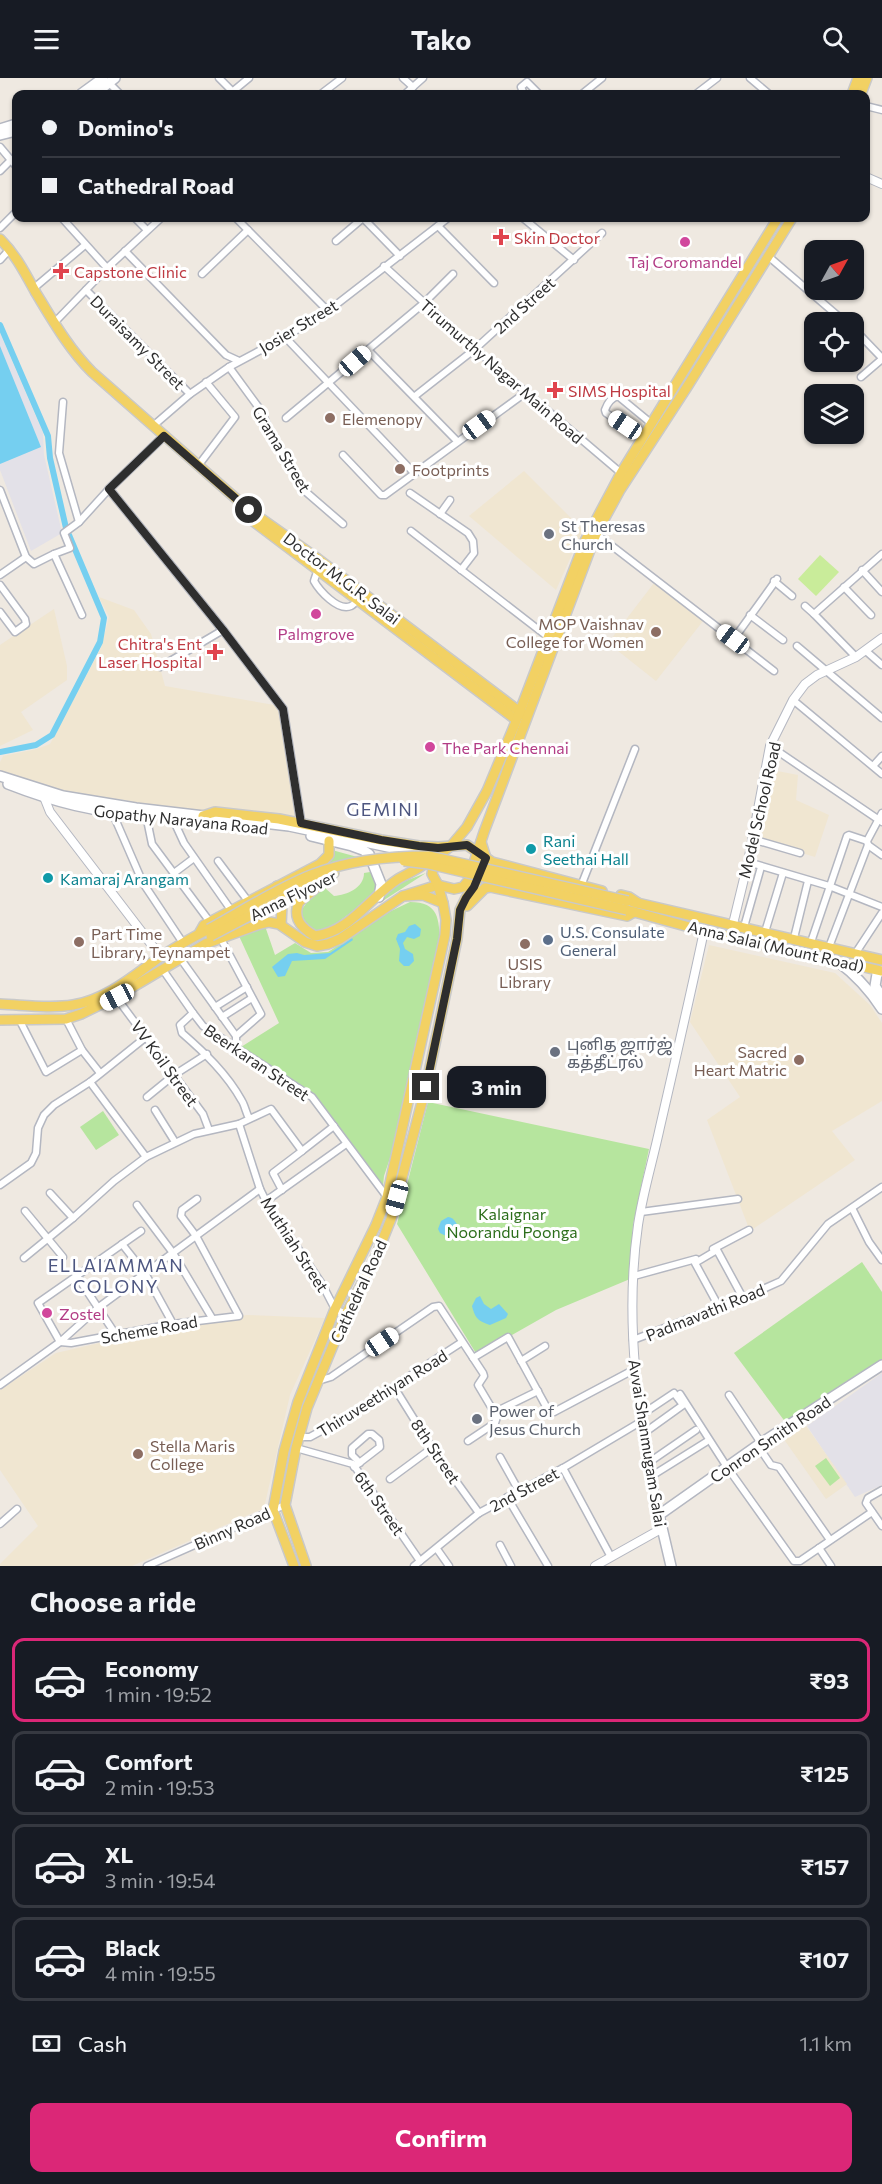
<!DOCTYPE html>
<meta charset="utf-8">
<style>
:root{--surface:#171b24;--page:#20242c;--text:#f1f3f6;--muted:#9ea1a6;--line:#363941;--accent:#db2777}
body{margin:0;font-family:Commissioner,"Noto Sans Tamil",sans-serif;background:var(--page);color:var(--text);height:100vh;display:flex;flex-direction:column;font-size:22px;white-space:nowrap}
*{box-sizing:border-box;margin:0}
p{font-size:20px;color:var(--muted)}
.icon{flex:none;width:33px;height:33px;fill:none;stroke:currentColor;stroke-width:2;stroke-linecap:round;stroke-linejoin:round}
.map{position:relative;height:1488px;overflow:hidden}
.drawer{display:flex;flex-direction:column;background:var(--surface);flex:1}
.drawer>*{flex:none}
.banner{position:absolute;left:12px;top:12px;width:858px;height:132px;border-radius:12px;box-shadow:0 2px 4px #0004;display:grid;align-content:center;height:132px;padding:0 30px;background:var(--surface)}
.needle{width:39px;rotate:50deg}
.fabs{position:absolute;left:804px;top:162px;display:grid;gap:12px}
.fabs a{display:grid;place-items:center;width:60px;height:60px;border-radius:12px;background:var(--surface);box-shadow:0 2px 4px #0004;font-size:30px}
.end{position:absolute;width:27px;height:27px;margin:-14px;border:8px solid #2e2e2e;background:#fff;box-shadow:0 0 0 3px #fff}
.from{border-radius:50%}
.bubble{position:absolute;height:42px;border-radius:12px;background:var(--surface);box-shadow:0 2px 4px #0004;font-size:20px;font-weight:700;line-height:42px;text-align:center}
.car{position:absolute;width:18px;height:36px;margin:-18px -9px;border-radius:8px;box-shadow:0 0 4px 2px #0007;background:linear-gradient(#fff 24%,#345 0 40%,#fff 0 76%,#345 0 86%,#fff 0)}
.banner b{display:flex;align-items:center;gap:21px;height:57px;font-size:22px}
.banner b+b{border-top:2px solid var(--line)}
.banner i{width:15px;height:15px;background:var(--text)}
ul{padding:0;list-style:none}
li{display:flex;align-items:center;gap:18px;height:84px;margin:0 12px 9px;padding:0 18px;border:3px solid var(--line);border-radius:12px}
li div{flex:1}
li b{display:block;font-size:22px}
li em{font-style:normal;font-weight:700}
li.on{border-color:var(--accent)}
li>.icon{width:54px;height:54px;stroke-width:1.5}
h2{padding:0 30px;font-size:27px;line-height:72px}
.pay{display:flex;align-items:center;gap:15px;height:66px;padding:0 30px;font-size:22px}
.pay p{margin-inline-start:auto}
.primary-button{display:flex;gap:12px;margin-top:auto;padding:12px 30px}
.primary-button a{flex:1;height:69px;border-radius:12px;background:var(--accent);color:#fff;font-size:24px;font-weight:700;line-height:69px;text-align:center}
header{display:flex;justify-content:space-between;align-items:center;height:78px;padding:0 30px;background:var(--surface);font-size:27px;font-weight:700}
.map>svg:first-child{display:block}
</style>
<header><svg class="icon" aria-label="menu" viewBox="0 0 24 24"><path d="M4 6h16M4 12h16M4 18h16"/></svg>Tako<svg class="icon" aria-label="search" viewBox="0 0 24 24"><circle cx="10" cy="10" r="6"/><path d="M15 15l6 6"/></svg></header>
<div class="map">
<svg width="882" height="1488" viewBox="0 0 882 1488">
<rect width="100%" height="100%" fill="#efe9e1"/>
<g fill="#e3e1e8">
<path d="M0 255 43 355 44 377 62 455 31 473 0 392Z"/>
<path d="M882 1295V1407L855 1419 807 1348Z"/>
</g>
<g fill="#f0e6d1">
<path d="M524 393 583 452 556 512 469 438Z"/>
<path d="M654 505 703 543 656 603 608 565Z"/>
<path d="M99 519 134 532 151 556 165 608 280 628 297 741 171 733 125 722 65 714 34 706 0 694V684L3 678 37 671 50 666 101 570 109 539Z"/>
<path d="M54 531 67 588V602L21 634 33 652 0 668V567Z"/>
<path d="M772 692 798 697 796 722 829 737 815 779 759 762Z"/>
<path d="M709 867 835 895 870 927 882 945V1023L832 1053 855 1082 750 1153 707 1042 740 1019 690 944Z"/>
<path d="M247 1237 325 1240 290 1317 264 1430 132 1488H0V1486L38 1448 0 1392V1312L56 1275 134 1257Z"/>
<path d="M804 1345 847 1406 826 1421 783 1360Z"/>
</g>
<g fill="#b6e59e">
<path d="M332 772 361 780 321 791Z"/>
<path d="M370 794 379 805 376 816 326 853C311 854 304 847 300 834L310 820 325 810 334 818C347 817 364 810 364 795Z"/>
<path d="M426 795 381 824 379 823 395 807Z"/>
<path d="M410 824C439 824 439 841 440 865L392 1074 384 1098 383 1108 314 1017 241 969 279 945 239 858 265 848 275 877 295 865 311 875 328 874 391 833Z"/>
<path d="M428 1024 649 1071 633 1147 630 1201 556 1232 477 1277 397 1146Z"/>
<path d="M103 1033 119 1057 96 1072 80 1049Z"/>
<path d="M862 1184 882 1214V1285L789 1349 734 1275Z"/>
<path d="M826 1380 840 1400 830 1408 815 1388Z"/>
</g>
<path fill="#c9ec9a" d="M820 477 839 494 816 518 798 501Z"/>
<g fill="#75cff0">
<path d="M0 268 41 369 0 386Z"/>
<path d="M415 846 421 851 420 858 414 861 407 859 403 865 405 871 413 876 414 883 409 888H404L399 883 400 871 396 861 398 856 405 854 409 848Z"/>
<path d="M352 860 353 862 325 881 292 883 285 898 278 899 272 889 288 876 297 875 304 877 330 875Z"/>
<path d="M448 1139C455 1140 457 1146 459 1152L455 1156 446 1158 440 1155 438 1151 441 1143Z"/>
<path d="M480 1218 484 1226 491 1231 499 1226 508 1236 506 1240 490 1247C478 1243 475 1240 472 1228L476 1220Z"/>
</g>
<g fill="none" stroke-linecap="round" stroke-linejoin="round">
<g stroke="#75cff0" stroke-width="6">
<path d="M0 247 48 358 50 380 66 450"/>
<path d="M0 674 36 667 52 657 100 564 104 540 69 457"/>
</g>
<g stroke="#b4b7c1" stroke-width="9">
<g id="minor">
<path d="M219 0 235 16"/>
<path d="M403 0 413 9"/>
<path d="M750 0 769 16"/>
<path d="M110 6 120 16"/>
<path d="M232 14 249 0"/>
<path d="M321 16 342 0"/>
<path d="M405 16 423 0"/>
<path d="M524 16 521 9 527 4 539 16"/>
<path d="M582 16 602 0"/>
<path d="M696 16 717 0"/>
<path d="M866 28 882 32"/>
<path d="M0 69 16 88"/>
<path d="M0 93 11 82"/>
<path d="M62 140 107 190"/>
<path d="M135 140 147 152"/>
<path d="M236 140 328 233"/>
<path d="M523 140 574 182"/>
<path d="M438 148 494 205"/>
<path d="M0 150 16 134"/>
<path d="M336 163 363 140 400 178"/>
<path d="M125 173 226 277 239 283"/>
<path d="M768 178 845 244"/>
<path d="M0 182 10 171"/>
<path d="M384 188 475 271 621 395"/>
<path d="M202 196 248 152"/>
<path d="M34 210 85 167"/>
<path d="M86 212 190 316"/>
<path d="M54 245 107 190 161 140"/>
<path d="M854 251 882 280"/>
<path d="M285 259 414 395"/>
<path d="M368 272 457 363"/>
<path d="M229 289 262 334 269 352 306 414 343 446"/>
<path d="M861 299 882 281"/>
<path d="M415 318 475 271 602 155"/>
<path d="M63 324 59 375 79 444"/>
<path d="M286 340 424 225 453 196"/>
<path d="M153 348 190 316 229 289 285 259 328 233 448 140"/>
<path d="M643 360 606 335 605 332C607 326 611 320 618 318L652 346"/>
<path d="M343 377 381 417H385L525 315"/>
<path d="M198 388 235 339 206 304"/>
<path d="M0 412 26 479 34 486 54 476 82 537"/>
<path d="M410 415 468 455 473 463 474 475 461 492"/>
<path d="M440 436 450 422"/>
<path d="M411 453 548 559"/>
<path d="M594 454 774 593"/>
<path d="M54 476 70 470 64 455 79 444 109 411"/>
<path d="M318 491 314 503C319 512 338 534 351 528 352 528 357 523 358 521"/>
<path d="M862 492 882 514"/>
<path d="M0 497 26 479"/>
<path d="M774 503 792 518"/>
<path d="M0 507 25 541 26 546 15 554 0 534"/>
<path d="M844 509 871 537"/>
<path d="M805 528 814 536"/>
<path d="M750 537 783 562"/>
<path d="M733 562 777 501"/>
<path d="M797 568 882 640"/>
<path d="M866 573 882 587"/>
<path d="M856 579 814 536 882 476"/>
<path d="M160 589 223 552"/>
<path d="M793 622 882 696"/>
<path d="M770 668 882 744"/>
<path d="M873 688 882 678"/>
<path d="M113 736 143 805 183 865"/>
<path d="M146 737 152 766 210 844"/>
<path d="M172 739 184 765 231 832"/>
<path d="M752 761 800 775"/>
<path d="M868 767 882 777"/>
<path d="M218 783 248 823"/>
<path d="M748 784 829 808 882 829"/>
<path d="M174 795 194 780"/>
<path d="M581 808 635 671"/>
<path d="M744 849 761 789"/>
<path d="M765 854 783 795"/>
<path d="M794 860 808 803"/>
<path d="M221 861 261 936 236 958"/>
<path d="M811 864 847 758 849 757 867 763"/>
<path d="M829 869 868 767 867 763 882 735"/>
<path d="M855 876 882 835"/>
<path d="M180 880 236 958V969"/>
<path d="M163 892 193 935 180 947 182 955C205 975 227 996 242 1023 245 1028 246 1035 249 1040"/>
<path d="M116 919 203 1036 209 1052"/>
<path d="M215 929 247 909"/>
<path d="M193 935 203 948 312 1019 387 1119"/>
<path d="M222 939 252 920"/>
<path d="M66 941 82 972 100 995"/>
<path d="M20 943 46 994 82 972"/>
<path d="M90 1004 146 1079"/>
<path d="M147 1019 174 997 207 976"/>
<path d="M155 1032 175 1064"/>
<path d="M239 1046 271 1031 302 1073 334 1048"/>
<path d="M0 1107 31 1085 36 1075 38 1050 44 1037 54 1027 90 1004 146 959"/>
<path d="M282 1112 273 1095 302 1073"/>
<path d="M50 1115 73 1140"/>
<path d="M266 1123 346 1066"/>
<path d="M137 1127 173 1175 212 1240"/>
<path d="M852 1130 869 1164 882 1182"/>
<path d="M25 1133 63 1179"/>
<path d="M641 1134 738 1121"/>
<path d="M141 1153 38 1225 60 1264 71 1265 173 1246 239 1238 196 1158 181 1138 182 1132 197 1121"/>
<path d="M122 1166 145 1195 173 1246"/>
<path d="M713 1171 749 1152"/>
<path d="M24 1180 73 1140 114 1103 146 1079 194 1056 239 1046 260 1111 266 1123 322 1206 335 1231 346 1236"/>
<path d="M77 1198 116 1257"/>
<path d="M634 1198 696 1181"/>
<path d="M719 1229 695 1185 717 1172 743 1220"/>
<path d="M633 1262 743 1220 781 1203 828 1146 882 1109"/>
<path d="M473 1280 508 1259 548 1332 554 1334 635 1291"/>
<path d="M521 1283 545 1268"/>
<path d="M318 1303 331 1299 433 1229 439 1228 483 1295 484 1298 478 1307 497 1339 495 1345 468 1363"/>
<path d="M0 1307 60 1264 99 1229 260 1111"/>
<path d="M394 1309 432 1370 479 1435"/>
<path d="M680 1316 727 1389 794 1483H800L872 1434"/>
<path d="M729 1317 761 1365"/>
<path d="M495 1334 538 1313"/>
<path d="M641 1337 674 1315 683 1327 644 1355"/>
<path d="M299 1359H310L345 1340 462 1264"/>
<path d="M758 1368 771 1387 779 1389 830 1462"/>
<path d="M296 1370 353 1386 420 1483"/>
<path d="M500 1379 519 1413"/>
<path d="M648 1385 696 1352"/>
<path d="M354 1389 380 1369 379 1362 372 1356H368L352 1370V1377L360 1385"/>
<path d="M563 1390 611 1479"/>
<path d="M650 1399 706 1364"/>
<path d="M390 1401 432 1370"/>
<path d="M882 1412 868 1420 866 1425 882 1448"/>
<path d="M507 1419 548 1488"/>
<path d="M0 1446 17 1431"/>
<path d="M500 1467 511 1488"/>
<path d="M819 1470 831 1488"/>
<path d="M437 1471 449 1488"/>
<path d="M147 1488 285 1427"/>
<path d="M414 1488 479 1435 563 1390 642 1343"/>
</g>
</g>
<g stroke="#b4b7c1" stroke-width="10">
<g id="tertiary">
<path d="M866 99 882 106"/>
<path d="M164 358 109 411 223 552 283 631 301 745"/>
<path d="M42 714 50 734 161 879"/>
<path d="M733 846 748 784 770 668 793 622 805 606 817 597 856 579 882 560"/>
<path d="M659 1437C638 1342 624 1244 638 1147 643 1114 653 1082 660 1049 675 984 690 919 704 853"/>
<path d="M595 1488 661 1451"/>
</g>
</g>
<g stroke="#b4b7c1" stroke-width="12">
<g id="secondary">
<path d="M81 16 103 0"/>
<path d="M95 16 115 0"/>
<path d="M0 51 16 46"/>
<path d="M0 57 16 53"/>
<path d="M0 698 63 718 136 730 289 748 421 776"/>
<path d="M8 706C54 724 96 735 146 737"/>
<path d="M311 758 352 768 363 772 369 776 381 806 379 819"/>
<path d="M837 883C856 897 869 911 882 931"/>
<path d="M881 893 877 896 875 908 882 919"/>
<path d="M671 1488 659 1437 761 1365 882 1287"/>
</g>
</g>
<g stroke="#c9c9c9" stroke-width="12">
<g id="primary">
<path d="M852 16 858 0"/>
<path d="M861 16 867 0"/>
<path d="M0 161C16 177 25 195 36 215 53 243 69 271 92 294L249 432 318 481 524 637"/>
<path d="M249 440 515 641"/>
<path d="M203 738 215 734 279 741 381 762 419 768 438 769 467 767 492 784 602 813"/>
<path d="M334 795 299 824C292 840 301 850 315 858 350 854 370 819 398 801 409 795 420 790 430 782"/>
<path d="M277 808 282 827 281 847"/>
<path d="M621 817 629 819 638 825"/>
<path d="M403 818 438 807 454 811 463 809 468 803 484 754 596 456 620 412 687 309 792 140"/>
<path d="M633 824 882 882"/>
<path d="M467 828 485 810 490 809 627 838 634 834"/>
<path d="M627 832 704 853 882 893"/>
<path d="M200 854 204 847 320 786 329 777V763"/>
<path d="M0 926C24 927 49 931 73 927 105 922 132 899 157 881 174 870 191 860 209 851"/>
<path d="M0 942 66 941 81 936 116 919 205 866 257 847 269 844 279 846 305 864 317 868 328 866 340 861 403 818 423 817 443 825"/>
<path d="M294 1488 273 1432 284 1373 298 1324 335 1231 376 1147 387 1119 445 857 446 842 443 825 438 807 432 796 435 779 451 768 467 749 487 713 515 646 585 463 621 395 778 140"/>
<path d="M306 1488 285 1427 296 1370 307 1330 346 1236 376 1178 391 1141 426 1009 457 861 460 832 466 820 474 809 486 780 481 764"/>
</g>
</g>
<use href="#minor" stroke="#fff" stroke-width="6"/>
<use href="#tertiary" stroke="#fff" stroke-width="8"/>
<use href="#secondary" stroke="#fff" stroke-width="9"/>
<use href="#primary" stroke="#f2d163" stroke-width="9"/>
<g stroke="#c9c9c9" stroke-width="12" stroke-linecap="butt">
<g id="primary-bridge">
<path d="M404 783 429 786 627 832"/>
<path d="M209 851C242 833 276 811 311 797 349 782 389 778 429 778L628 823"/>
<path d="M211 858 326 798"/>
</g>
</g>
<use href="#primary-bridge" stroke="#f2d163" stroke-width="9"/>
</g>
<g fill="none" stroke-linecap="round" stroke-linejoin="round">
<path stroke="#2e2e2e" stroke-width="8" d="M249 432 164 358 109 411 223 552 283 631 301 745 381 762 419 768 438 770 467 767 486 780 474 809 466 820 460 832 457 861 426 1009"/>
</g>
<g fill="#e0444e" stroke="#fff" stroke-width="2">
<path d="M498 150h6v6h6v6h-6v6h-6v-6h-6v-6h6z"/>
<path d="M58 184h6v6h6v6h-6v6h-6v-6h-6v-6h6z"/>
<path d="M552 303h6v6h6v6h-6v6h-6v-6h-6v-6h6z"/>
<path d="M212 565h6v6h6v6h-6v6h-6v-6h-6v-6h6z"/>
</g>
<g fill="#d1479c" stroke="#fff" stroke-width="2">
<circle cx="685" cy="164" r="6"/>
<circle cx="316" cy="536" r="6"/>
<circle cx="430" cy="669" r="6"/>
<circle cx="47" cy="1235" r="6"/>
</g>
<g fill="#8d6e63" stroke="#fff" stroke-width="2">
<circle cx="330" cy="340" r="6"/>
<circle cx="400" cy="391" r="6"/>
<circle cx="656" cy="554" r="6"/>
<circle cx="79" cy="864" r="6"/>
<circle cx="525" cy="866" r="6"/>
<circle cx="799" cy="982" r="6"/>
<circle cx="138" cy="1376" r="6"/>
</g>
<g fill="#6b7280" stroke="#fff" stroke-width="2">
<circle cx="549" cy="456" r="6"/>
<circle cx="555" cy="974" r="6"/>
<circle cx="477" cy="1341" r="6"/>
</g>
<g fill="#0f9aa8" stroke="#fff" stroke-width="2">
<circle cx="531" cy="771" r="6"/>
<circle cx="48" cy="800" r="6"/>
</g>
<circle fill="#5c6f8a" stroke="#fff" stroke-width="2" cx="548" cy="862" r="6"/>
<g text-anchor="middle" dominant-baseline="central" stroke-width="6" stroke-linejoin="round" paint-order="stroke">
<g font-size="16" fill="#be3a42" stroke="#fff" text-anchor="start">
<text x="514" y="159">Skin Doctor</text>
<text x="74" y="193">Capstone Clinic</text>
<text x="568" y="312">SIMS Hospital</text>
<text x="202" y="565" text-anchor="end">Chitra's Ent<tspan x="202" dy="18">Laser Hospital</tspan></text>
</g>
<g font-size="16" fill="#b23c85" stroke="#fff">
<text x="685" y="183">Taj Coromandel</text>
<text x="316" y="555">Palmgrove</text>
<text x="442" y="669" text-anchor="start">The Park Chennai</text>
<text x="59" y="1235" text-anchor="start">Zostel</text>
</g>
<g font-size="16" fill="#2e2e2e" stroke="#fff">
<text transform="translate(524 227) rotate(-42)">2nd Street</text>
<text transform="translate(298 248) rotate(-31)">Josier Street</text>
<text transform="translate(138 264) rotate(45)">Duraisamy Street</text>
<text transform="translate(502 293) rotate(41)">Tirumurthy Nagar Main Road</text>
<text transform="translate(282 371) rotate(59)">Grama Street</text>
<text transform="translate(342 500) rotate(37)">Doctor M.G.R. Salai</text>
<text transform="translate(759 732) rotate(-77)">Model School Road</text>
<text transform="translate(181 741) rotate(6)">Gopathy Narayana Road</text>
<text transform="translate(293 817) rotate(-26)">Anna Flyover</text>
<text transform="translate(776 868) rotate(13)">Anna Salai (Mount Road)</text>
<text transform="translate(257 984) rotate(34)">Beerkaran Street</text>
<text transform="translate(165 985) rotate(54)">VV Koil Street</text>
<text transform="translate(295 1166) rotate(57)">Muthiah Street</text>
<text transform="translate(358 1213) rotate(-65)">Cathedral Road</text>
<text transform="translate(705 1234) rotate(-22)">Padmavathi Road</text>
<text transform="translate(149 1251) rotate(-10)">Scheme Road</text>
<text transform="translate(382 1315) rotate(-32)">Thiruveethiyan Road</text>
<text transform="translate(770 1361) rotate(-34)">Conron Smith Road</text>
<text transform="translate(648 1365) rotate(81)">Avvai Shanmugam Salai</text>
<text transform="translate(436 1373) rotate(56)">8th Street</text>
<text transform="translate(524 1411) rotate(-28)">2nd Street</text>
<text transform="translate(380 1425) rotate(55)">6th Street</text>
<text transform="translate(232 1450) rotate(-24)">Binny Road</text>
</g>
<g font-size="16" fill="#785e54" stroke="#fff" text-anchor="start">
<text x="342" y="340">Elemenopy</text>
<text x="412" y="391">Footprints</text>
<text x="644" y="545" text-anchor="end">MOP Vaishnav<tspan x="644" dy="18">College for Women</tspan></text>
<text x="91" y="855">Part Time<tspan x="91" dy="18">Library, Teynampet</tspan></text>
<text x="525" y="885" text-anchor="middle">USIS<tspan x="525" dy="18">Library</tspan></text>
<text x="787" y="973" text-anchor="end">Sacred<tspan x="787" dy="18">Heart Matric</tspan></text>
<text x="150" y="1367">Stella Maris<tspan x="150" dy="18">College</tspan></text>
</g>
<g font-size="16" fill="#5b616d" stroke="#fff" text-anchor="start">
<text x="561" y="447">St Theresas<tspan x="561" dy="18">Church</tspan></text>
<text x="567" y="965">புனித ஜார்ஜ்<tspan x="567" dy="18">கத்தீட்ரல்</tspan></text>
<text x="489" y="1332">Power of<tspan x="489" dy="18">Jesus Church</tspan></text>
</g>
<g font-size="16" fill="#0d838f" stroke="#fff" text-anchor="start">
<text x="543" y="762">Rani<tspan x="543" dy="18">Seethai Hall</tspan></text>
<text x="60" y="800">Kamaraj Arangam</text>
</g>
<g font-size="16" fill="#4e5e75" stroke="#fff" text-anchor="start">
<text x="560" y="853">U.S. Consulate<tspan x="560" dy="18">General</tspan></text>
</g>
<g font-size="16" fill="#2c6e1b" stroke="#fff">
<text x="512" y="1135">Kalaignar<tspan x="512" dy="18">Noorandu Poonga</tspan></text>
</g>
<g font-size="18" letter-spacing="1.5" fill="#4d5680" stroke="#fff">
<text x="383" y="731">GEMINI</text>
<text x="116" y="1187">ELLAIAMMAN<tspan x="116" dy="21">COLONY</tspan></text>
</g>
</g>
</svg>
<div class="fabs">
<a><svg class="needle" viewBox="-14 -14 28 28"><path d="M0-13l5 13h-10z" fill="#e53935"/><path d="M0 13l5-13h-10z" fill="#9ea1a6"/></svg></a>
<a><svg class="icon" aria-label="locate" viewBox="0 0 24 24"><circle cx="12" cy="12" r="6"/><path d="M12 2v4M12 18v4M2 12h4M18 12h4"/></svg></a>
<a><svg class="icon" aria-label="layers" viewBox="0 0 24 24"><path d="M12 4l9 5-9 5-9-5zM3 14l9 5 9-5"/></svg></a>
</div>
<i class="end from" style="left:249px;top:432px"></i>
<i class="end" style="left:426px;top:1009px"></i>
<div class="bubble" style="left:447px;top:988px;width:99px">3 min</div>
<i class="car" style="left:355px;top:283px;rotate:49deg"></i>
<i class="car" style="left:479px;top:347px;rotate:54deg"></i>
<i class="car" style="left:625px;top:347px;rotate:304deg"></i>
<i class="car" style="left:733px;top:561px;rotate:307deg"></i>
<i class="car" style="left:117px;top:919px;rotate:242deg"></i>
<i class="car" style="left:397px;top:1120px;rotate:195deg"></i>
<i class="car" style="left:382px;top:1264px;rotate:56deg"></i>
<div class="banner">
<b><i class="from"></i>Domino's</b>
<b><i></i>Cathedral Road</b>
</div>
</div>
<section class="drawer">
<h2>Choose a ride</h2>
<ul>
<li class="on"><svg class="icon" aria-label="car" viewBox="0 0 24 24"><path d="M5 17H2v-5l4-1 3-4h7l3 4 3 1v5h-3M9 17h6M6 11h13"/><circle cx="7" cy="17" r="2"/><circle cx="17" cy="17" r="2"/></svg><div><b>Economy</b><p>1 min · 19:52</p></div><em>₹93</em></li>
<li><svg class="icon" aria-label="car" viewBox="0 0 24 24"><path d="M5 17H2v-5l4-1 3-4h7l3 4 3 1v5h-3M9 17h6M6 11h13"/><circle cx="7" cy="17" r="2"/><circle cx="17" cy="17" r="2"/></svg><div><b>Comfort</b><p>2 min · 19:53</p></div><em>₹125</em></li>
<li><svg class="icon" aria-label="car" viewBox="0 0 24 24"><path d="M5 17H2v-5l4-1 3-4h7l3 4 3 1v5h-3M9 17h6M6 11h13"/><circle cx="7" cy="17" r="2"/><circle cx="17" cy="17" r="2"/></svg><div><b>XL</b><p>3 min · 19:54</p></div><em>₹157</em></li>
<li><svg class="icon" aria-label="car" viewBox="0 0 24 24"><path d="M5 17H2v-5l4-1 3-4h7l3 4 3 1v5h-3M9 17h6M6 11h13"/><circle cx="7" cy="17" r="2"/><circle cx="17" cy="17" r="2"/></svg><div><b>Black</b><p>4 min · 19:55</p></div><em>₹107</em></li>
</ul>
<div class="pay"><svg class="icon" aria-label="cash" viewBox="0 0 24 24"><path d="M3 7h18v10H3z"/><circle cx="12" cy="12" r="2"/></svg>Cash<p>1.1 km</p></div>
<div class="primary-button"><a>Confirm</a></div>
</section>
